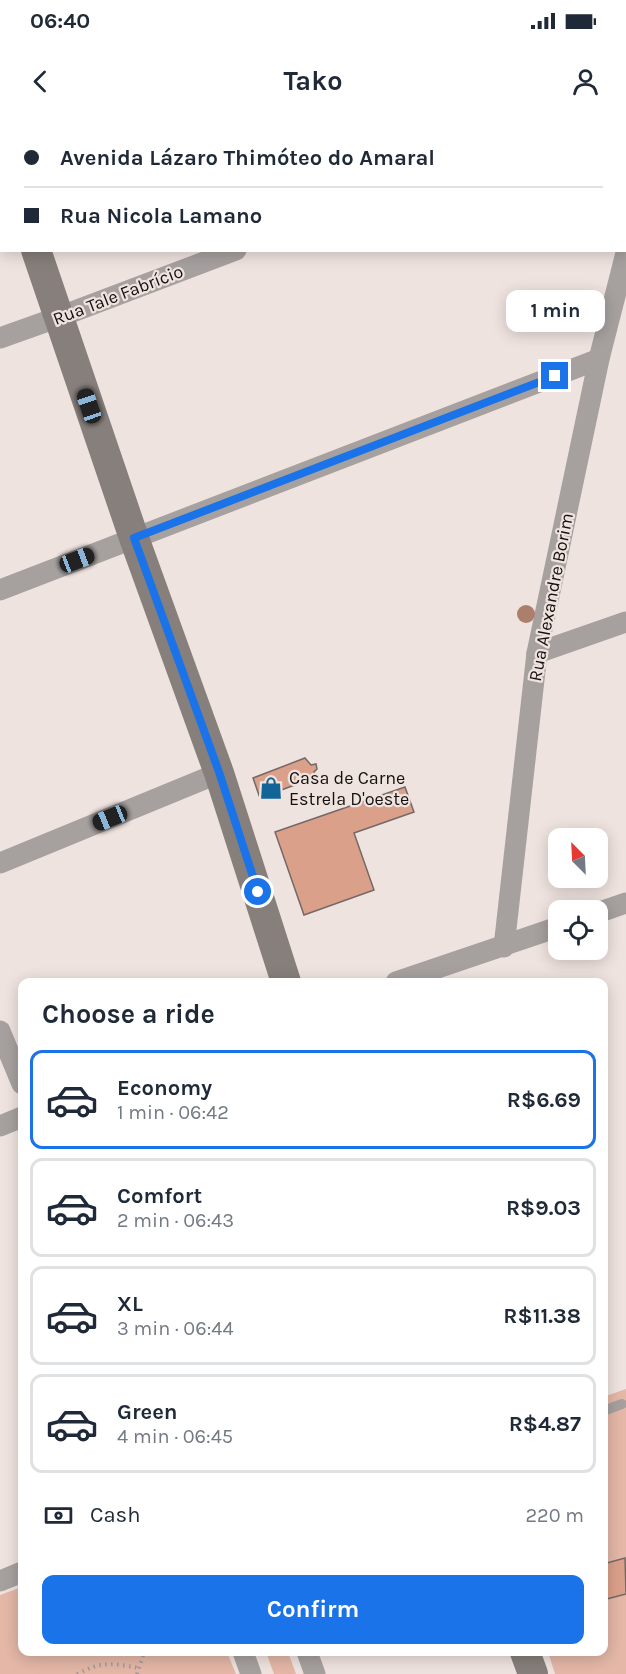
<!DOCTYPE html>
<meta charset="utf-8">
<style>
:root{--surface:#fff;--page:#f2f2f3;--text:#1f2937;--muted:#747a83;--line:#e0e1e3;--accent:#1a73e8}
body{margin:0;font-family:Karla,sans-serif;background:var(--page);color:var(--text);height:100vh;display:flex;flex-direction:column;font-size:22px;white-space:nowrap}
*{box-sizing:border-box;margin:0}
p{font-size:20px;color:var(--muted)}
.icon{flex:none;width:33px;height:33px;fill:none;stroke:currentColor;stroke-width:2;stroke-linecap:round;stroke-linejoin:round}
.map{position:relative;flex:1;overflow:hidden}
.sheet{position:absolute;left:18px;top:858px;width:590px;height:678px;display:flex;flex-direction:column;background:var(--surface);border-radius:12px;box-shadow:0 3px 15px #0003}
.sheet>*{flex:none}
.guide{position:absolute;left:0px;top:0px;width:627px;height:132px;box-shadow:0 3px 15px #0003;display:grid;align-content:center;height:132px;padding:0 24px;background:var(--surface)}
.needle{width:39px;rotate:336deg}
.tools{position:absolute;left:548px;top:708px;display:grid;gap:12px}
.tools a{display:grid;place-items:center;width:60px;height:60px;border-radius:12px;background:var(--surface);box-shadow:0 3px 15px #0003;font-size:30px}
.end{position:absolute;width:27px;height:27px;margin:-14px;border:8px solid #1a73e8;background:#fff;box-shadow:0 0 0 3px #fff}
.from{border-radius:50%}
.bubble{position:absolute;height:42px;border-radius:12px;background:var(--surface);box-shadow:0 3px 15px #0003;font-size:20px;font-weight:700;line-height:42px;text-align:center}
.car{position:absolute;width:18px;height:36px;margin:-18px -9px;border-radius:8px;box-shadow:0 0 4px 2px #0007;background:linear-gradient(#222 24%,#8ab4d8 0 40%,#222 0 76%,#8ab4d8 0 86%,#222 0)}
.guide b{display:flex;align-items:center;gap:21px;height:57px;font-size:22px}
.guide b+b{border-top:2px solid var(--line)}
.guide i{width:15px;height:15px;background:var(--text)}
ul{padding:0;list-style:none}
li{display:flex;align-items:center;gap:18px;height:99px;margin:0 12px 9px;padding:0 12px;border:3px solid var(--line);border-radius:12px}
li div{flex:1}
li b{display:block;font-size:22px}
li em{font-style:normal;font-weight:700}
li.selected{border-color:var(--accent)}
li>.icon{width:54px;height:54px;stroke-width:1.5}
h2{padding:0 24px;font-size:27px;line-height:72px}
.pay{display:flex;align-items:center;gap:15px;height:66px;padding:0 24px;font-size:22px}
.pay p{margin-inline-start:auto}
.cta{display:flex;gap:12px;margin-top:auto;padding:12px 24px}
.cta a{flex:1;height:69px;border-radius:12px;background:var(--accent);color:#fff;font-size:24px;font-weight:700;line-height:69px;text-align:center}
.status{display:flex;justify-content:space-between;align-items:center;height:42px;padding:0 30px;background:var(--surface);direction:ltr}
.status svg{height:16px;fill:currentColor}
header{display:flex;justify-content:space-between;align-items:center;height:78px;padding:0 24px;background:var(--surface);font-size:27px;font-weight:700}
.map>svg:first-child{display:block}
</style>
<div class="status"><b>06:40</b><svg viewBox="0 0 49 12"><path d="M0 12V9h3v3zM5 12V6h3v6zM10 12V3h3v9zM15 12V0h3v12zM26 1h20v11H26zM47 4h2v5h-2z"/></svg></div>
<header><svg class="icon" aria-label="back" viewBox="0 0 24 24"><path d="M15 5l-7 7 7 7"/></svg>Tako<svg class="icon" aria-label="person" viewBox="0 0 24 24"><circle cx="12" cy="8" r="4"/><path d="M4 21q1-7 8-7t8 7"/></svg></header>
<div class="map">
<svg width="626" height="1554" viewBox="0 0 626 1554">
<rect width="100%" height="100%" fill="#efe3df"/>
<g fill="#e4b7a7">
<path d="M626 1269V1554H555L548 1532H603V1277Z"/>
<path d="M22 1467V1532H227L236 1554H0V1475Z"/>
<path d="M266 1532H288L296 1554H274Z"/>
</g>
<g fill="#dba08a" stroke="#746966" stroke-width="1.5">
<path d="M305 638 311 645 316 644 317 649 314 652 316 657 260 678 253 658Z"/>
<path d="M405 667 414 692 354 713 374 770 304 795 275 712Z"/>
<path d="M625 1438 626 1474 603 1480V1444Z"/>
</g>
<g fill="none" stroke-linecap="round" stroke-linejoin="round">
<g stroke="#a29996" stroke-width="4" stroke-dasharray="1.5 4.5" stroke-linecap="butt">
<path d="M77 1554C102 1541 112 1543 139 1548"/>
<path d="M137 1554 144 1532"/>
</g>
<path stroke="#a6a19f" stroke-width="10" d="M603 1291 622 1284"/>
<g stroke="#a6a19f" stroke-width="21">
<path d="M579 2 583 0"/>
<path d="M0 218 59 197 236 130"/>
<path d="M0 470 599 239"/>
<path d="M537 533 626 502"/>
<path d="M0 743 219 653"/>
<path d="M597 793 626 783"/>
<path d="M504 827 537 533 599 239 626 133"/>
<path d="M396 862 558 807"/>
<path d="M0 911 22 964"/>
<path d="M0 1006 22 997"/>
<path d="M0 1461 22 1452"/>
<path d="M243 1532 251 1554"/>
<path d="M307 1532 315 1554"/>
</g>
<g stroke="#867f7c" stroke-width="30">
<path d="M0 26 2 31"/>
<path d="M36 130 134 418 219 653 286 862"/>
<path d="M525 1532 533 1554"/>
</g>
</g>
<circle fill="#ac7f6d" cx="526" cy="494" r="9"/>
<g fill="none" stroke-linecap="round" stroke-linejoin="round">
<path stroke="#1a73e8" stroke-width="8" d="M258 772 219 652 134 418 555 256"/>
</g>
<defs>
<g id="shop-bare" transform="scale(1.8)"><path d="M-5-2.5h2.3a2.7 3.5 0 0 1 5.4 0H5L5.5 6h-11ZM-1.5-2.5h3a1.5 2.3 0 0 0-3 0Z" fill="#146597" stroke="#efe3df" stroke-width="2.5" paint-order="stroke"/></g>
</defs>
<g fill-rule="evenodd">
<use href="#shop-bare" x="271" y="668"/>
</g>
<g text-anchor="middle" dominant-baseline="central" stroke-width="4.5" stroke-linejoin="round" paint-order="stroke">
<g font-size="18" fill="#14100f" stroke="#efe3df">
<text transform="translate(118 175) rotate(-21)">Rua Tale Fabrício</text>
<text transform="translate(551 477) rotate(-79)">Rua Alexandre Borim</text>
</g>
<g font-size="18" fill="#14100f" stroke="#efe3df" text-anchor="start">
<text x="289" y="658">Casa de Carne<tspan x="289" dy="21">Estrela D'oeste</tspan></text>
</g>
</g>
</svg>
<div class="tools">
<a><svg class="needle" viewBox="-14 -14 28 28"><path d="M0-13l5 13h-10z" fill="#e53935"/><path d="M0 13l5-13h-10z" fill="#747a83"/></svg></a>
<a><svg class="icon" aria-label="locate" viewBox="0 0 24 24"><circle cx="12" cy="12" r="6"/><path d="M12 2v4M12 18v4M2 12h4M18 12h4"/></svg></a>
</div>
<i class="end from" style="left:258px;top:772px"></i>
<i class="end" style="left:555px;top:256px"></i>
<div class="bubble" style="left:506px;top:170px;width:99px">1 min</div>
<i class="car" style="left:89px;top:286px;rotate:341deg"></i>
<i class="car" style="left:77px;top:440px;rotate:69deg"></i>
<i class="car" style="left:110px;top:698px;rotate:248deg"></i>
<div class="guide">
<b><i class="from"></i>Avenida Lázaro Thimóteo do Amaral</b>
<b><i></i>Rua Nicola Lamano</b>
</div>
<section class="sheet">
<h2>Choose a ride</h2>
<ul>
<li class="selected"><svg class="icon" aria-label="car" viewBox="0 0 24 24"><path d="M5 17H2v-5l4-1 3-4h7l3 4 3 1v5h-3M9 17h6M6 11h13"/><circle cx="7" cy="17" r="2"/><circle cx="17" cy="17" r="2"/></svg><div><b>Economy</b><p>1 min · 06:42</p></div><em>R$6.69</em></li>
<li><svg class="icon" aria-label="car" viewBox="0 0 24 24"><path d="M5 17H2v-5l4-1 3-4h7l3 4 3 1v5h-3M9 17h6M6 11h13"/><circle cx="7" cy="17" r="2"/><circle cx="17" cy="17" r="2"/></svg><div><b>Comfort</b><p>2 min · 06:43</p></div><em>R$9.03</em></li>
<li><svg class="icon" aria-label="car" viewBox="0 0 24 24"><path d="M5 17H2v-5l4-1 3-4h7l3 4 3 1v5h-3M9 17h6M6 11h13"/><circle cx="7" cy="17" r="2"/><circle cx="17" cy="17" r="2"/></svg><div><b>XL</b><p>3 min · 06:44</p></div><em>R$11.38</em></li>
<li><svg class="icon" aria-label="car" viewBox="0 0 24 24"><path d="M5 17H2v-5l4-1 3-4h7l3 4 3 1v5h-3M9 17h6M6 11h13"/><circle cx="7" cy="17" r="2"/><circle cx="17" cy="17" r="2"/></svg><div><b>Green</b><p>4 min · 06:45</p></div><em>R$4.87</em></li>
</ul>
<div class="pay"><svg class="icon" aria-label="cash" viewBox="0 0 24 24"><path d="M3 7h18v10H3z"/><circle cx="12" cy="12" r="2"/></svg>Cash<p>220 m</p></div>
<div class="cta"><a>Confirm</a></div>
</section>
</div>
